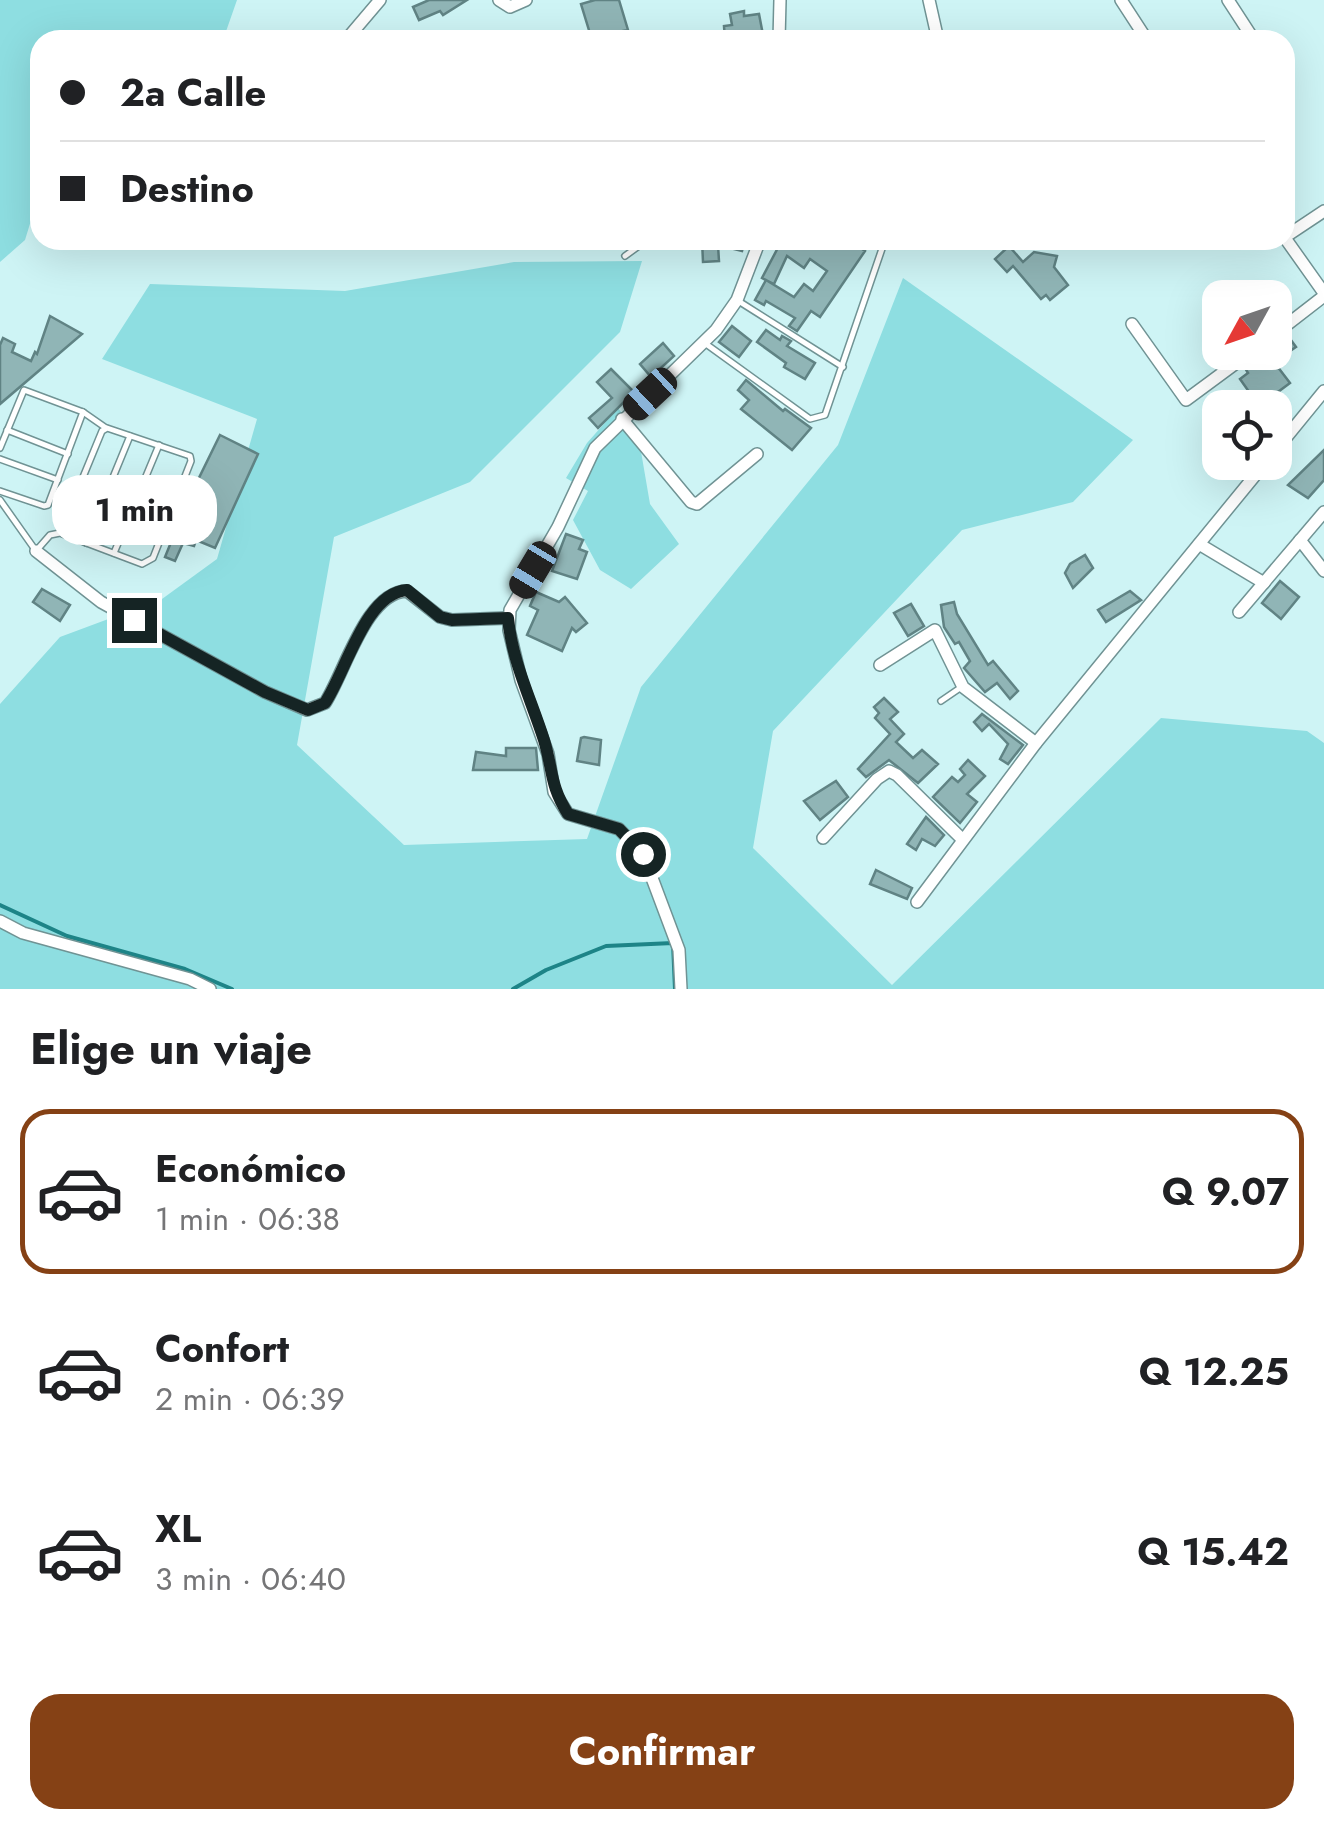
<!DOCTYPE html>
<html lang="es">
<meta charset="utf-8">
<style>
:root{--surface:#fff;--page:#f6f6f6;--text:#202124;--muted:#757577;--line:#e0e0e0;--accent:#854115}
body{margin:0;font-family:Jost,sans-serif;background:var(--page);color:var(--text);height:100vh;display:flex;flex-direction:column;font-size:38px;white-space:nowrap}
*{box-sizing:border-box;margin:0}
p{font-size:32px;color:var(--muted)}
.icon{flex:none;width:55px;height:55px;fill:none;stroke:currentColor;stroke-width:2;stroke-linecap:round;stroke-linejoin:round}
.map{position:relative;height:989px;overflow:hidden}
.details{display:flex;flex-direction:column;background:var(--surface);flex:1}
.details>*{flex:none}
.banner{position:absolute;left:30px;top:30px;width:1265px;height:220px;border-radius:30px;box-shadow:0 10px 40px #0002;display:grid;align-content:center;height:220px;padding:0 30px;background:var(--surface)}
.needle{width:65px;rotate:230deg}
.buttons{position:absolute;left:1202px;top:280px;display:grid;gap:20px}
.buttons a{display:grid;place-items:center;width:90px;height:90px;border-radius:20px;background:var(--surface);box-shadow:0 10px 40px #0002;font-size:50px}
.end{position:absolute;width:45px;height:45px;margin:-22px;border:12px solid #152424;background:#fff;box-shadow:0 0 0 5px #fff}
.from{border-radius:50%}
.bubble{position:absolute;height:70px;border-radius:30px;background:var(--surface);box-shadow:0 10px 40px #0002;font-size:32px;font-weight:700;line-height:70px;text-align:center}
.car{position:absolute;width:30px;height:60px;margin:-30px -15px;border-radius:12px;box-shadow:0 0 8px 2px #0007;background:linear-gradient(#222 24%,#8ab4d8 0 40%,#222 0 76%,#8ab4d8 0 86%,#222 0)}
.banner b{display:flex;align-items:center;gap:35px;height:95px;font-size:38px}
.banner b+b{border-top:2px solid var(--line)}
.banner i{width:25px;height:25px;background:var(--text)}
ul{padding:0;list-style:none}
li{display:flex;align-items:center;gap:30px;height:165px;margin:0 20px 15px;padding:0 10px;border:5px solid transparent;border-radius:30px}
li div{flex:1}
li b{display:block;font-size:38px}
li em{font-style:normal;font-weight:700}
li.active{border-color:var(--accent)}
li>.icon{width:90px;height:90px;stroke-width:1.5}
h2{padding:0 30px;font-size:45px;line-height:120px}
.cta{display:flex;gap:20px;margin-top:auto;padding:20px 30px}
.cta a{flex:1;height:115px;border-radius:30px;background:var(--accent);color:#fff;font-size:40px;font-weight:700;line-height:115px;text-align:center}
.map>svg:first-child{display:block}
</style>
<div class="map">
<svg width="1324" height="989" viewBox="0 0 1324 989">
<rect width="100%" height="100%" fill="#cef4f5"/>
<g fill="#8edee1">
<path d="M0 0H237L223 40H40V191L25 240 0 262Z"/>
<path d="M642 261 620 332 470 482 334 537 297 745 404 845 587 839 641 687 838 445 903 278 1133 440 1073 502 962 530 773 731 753 848 892 985 1161 718 1307 731 1324 743V989H0V704L60 637 162 599 217 559 257 419 102 359 150 284 345 291 514 262Z"/>
<path d="M618 408 638 434 650 504 679 544 631 589 600 570 573 520 588 491 566 478 587 443Z"/>
</g>
<g fill="none" stroke-linecap="round" stroke-linejoin="round">
<g stroke="#1d8487" stroke-width="4">
<path d="M0 905 67 936 185 969 232 989"/>
<path d="M513 989 546 970 606 946 673 943 675 989"/>
</g>
</g>
<g fill="#90b5b6" stroke="#608384" stroke-width="2.5">
<path d="M429 0H467L443 15 440 11 419 20 413 7Z"/>
<path d="M595 0H619L628 30 623 31 625 38 613 40 612 35 592 40 581 4Z"/>
<path d="M744 11V16L759 14 764 40H725L724 26 732 25 730 14Z"/>
<path d="M702 240H745L742 251 718 245 719 261 703 262Z"/>
<path d="M782 240H850L865 251 820 317 811 311 797 331 789 326 795 318 766 301 764 305 755 300 766 280 794 297 804 284 813 291 827 271 810 259 804 268 787 256 774 284 762 278Z"/>
<path d="M1009 246 1023 262 1034 252 1057 256 1054 267 1068 285 1050 300 1046 295 1041 299 1013 266 1007 272 995 259Z"/>
<path d="M50 316 82 334 0 404V345L3 338 15 344 12 352 31 361 35 352 37 354Z"/>
<path d="M732 326 751 341 739 357 719 342Z"/>
<path d="M766 330 780 340 782 336 791 341 787 346 815 363 805 379 784 367 786 363 757 342Z"/>
<path d="M1288 336 1296 347 1274 362 1290 383 1259 406 1240 379 1248 373 1245 368 1260 352H1275V343Z"/>
<path d="M663 343 674 356 651 377 640 364Z"/>
<path d="M611 369 634 392 598 428 589 418 612 398 597 382Z"/>
<path d="M746 380 783 411 785 409 811 428 792 450 741 409 749 400 738 390Z"/>
<path d="M220 435 258 454 215 548 196 540 194 546 183 543 175 561 165 557 174 535 178 536 197 489 194 488Z"/>
<path d="M1324 450V480L1308 498 1288 485Z"/>
<path d="M566 534 583 540 579 549 587 552 577 579 552 571Z"/>
<path d="M1085 555 1093 568 1073 588 1065 573 1070 564Z"/>
<path d="M1280 581 1299 597 1281 619 1262 603Z"/>
<path d="M42 589 70 605 60 621 33 602Z"/>
<path d="M1130 591 1141 600 1106 622 1098 610Z"/>
<path d="M536 592 559 602 565 597 587 623 576 632 572 628 562 651 527 635 538 610 530 606Z"/>
<path d="M954 602 957 614 988 665 993 661 1018 691 1010 699 997 683 985 692 964 668 970 661 959 642 955 644 944 627 941 605Z"/>
<path d="M911 604 924 626 908 636 894 613Z"/>
<path d="M884 698 898 712 890 719 904 734 896 742 913 758 922 750 938 764 918 783 889 760 866 777 858 769 890 734 875 718 879 713 874 707Z"/>
<path d="M982 714 1023 745 1008 764 1000 759 1008 744 989 724 982 731 974 722Z"/>
<path d="M584 737 601 740 599 765 577 761 581 738Z"/>
<path d="M506 748H536L538 770H473L476 752 506 756Z"/>
<path d="M968 760 985 776 967 794 977 802 960 823 933 797 952 777 958 782 965 775 960 769Z"/>
<path d="M836 781 848 797 820 820 804 801Z"/>
<path d="M926 817 944 835 935 846 922 839 916 850 907 844Z"/>
<path d="M876 870 912 888 907 899 870 884Z"/>
</g>
<g fill="none" stroke-linecap="round" stroke-linejoin="round">
<g stroke="#709394" stroke-width="8">
<g id="lane">
<path d="M625 256 647 240"/>
<path d="M740 302 843 367"/>
<path d="M706 344 810 419 825 415 885 240"/>
<path d="M83 412 106 428"/>
<path d="M7 430 68 454"/>
<path d="M0 448 24 390 83 412 48 505 44 506 0 491"/>
<path d="M0 459 58 480"/>
<path d="M0 500 36 551 50 535 60 533 142 564 153 558 191 461 190 456 107 428 102 431 60 533"/>
<path d="M86 543 130 436"/>
<path d="M114 553 159 445"/>
<path d="M941 701 960 688"/>
</g>
</g>
<g stroke="#709394" stroke-width="14">
<g id="street">
<path d="M499 0 510 7 526 0"/>
<path d="M929 0 938 40"/>
<path d="M1121 0 1147 40"/>
<path d="M1228 0 1254 40"/>
<path d="M346 40 380 0"/>
<path d="M779 40 780 0"/>
<path d="M1285 237 1324 211"/>
<path d="M1285 238 1324 293"/>
<path d="M1095 242 1097 240"/>
<path d="M1132 324 1186 400 1251 352"/>
<path d="M1275 334 1324 296"/>
<path d="M622 419 691 502 697 504 757 454"/>
<path d="M1275 451 1324 391"/>
<path d="M1300 540 1324 571"/>
<path d="M1199 544 1264 583"/>
<path d="M36 551 101 602 265 692 307 710 325 703C345 672 366 592 407 591L440 617 452 620 508 618"/>
<path d="M1239 612 1324 512"/>
<path d="M880 665 935 630 963 687 1036 743"/>
<path d="M823 838 877 779 889 771 897 775 962 839"/>
<path d="M917 902 1036 743 1266 462"/>
<path d="M0 921 23 933 190 979 210 989"/>
<path d="M681 989 679 950 643 854 619 829 568 814 554 792 548 754 521 680 509 630 510 610 558 527 595 448 716 330 737 300 760 240"/>
</g>
</g>
<use href="#lane" stroke="#fff" stroke-width="5"/>
<use href="#street" stroke="#fff" stroke-width="11"/>
</g>
<g fill="none" stroke-linecap="round" stroke-linejoin="round">
<path stroke="#152424" stroke-width="12" d="M134 620 265 692 308 710 325 703C346 672 365 593 407 590L440 617 452 620 508 618C512 661 531 699 544 740 553 770 550 786 568 814L619 829 643 854"/>
</g>
</svg>
<div class="buttons">
<a><svg class="needle" viewBox="-14 -14 28 28"><path d="M0-13l5 13h-10z" fill="#e53935"/><path d="M0 13l5-13h-10z" fill="#757577"/></svg></a>
<a><svg class="icon" aria-label="locate" viewBox="0 0 24 24"><circle cx="12" cy="12" r="6"/><path d="M12 2v4M12 18v4M2 12h4M18 12h4"/></svg></a>
</div>
<i class="end from" style="left:643px;top:854px"></i>
<i class="end" style="left:134px;top:620px"></i>
<div class="bubble" style="left:52px;top:475px;width:165px">1 min</div>
<i class="car" style="left:650px;top:394px;rotate:227deg"></i>
<i class="car" style="left:533px;top:570px;rotate:211deg"></i>
<div class="banner">
<b><i class="from"></i>2a Calle</b>
<b><i></i>Destino</b>
</div>
</div>
<section class="details">
<h2>Elige un viaje</h2>
<ul>
<li class="active"><svg class="icon" aria-label="car" viewBox="0 0 24 24"><path d="M5 17H2v-5l4-1 3-4h7l3 4 3 1v5h-3M9 17h6M6 11h13"/><circle cx="7" cy="17" r="2"/><circle cx="17" cy="17" r="2"/></svg><div><b>Económico</b><p>1 min · 06:38</p></div><em>Q 9.07</em></li>
<li><svg class="icon" aria-label="car" viewBox="0 0 24 24"><path d="M5 17H2v-5l4-1 3-4h7l3 4 3 1v5h-3M9 17h6M6 11h13"/><circle cx="7" cy="17" r="2"/><circle cx="17" cy="17" r="2"/></svg><div><b>Confort</b><p>2 min · 06:39</p></div><em>Q 12.25</em></li>
<li><svg class="icon" aria-label="car" viewBox="0 0 24 24"><path d="M5 17H2v-5l4-1 3-4h7l3 4 3 1v5h-3M9 17h6M6 11h13"/><circle cx="7" cy="17" r="2"/><circle cx="17" cy="17" r="2"/></svg><div><b>XL</b><p>3 min · 06:40</p></div><em>Q 15.42</em></li>
</ul>
<div class="cta"><a>Confirmar</a></div>
</section>
